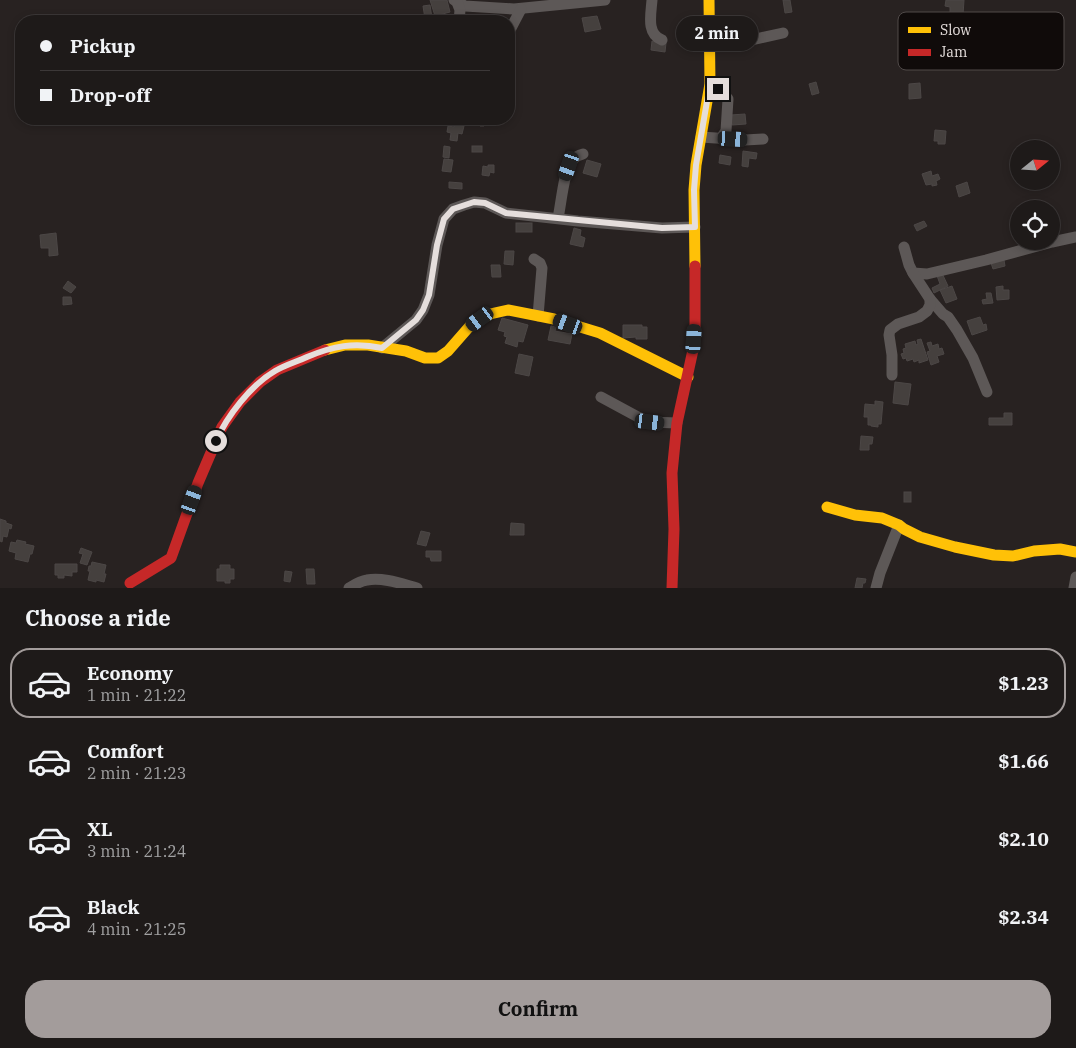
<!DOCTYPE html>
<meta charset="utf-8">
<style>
:root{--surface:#1e1a19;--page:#262322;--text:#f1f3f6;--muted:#a1a1a2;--line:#3c3838;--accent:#a39c9b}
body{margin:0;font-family:"IBM Plex Serif",serif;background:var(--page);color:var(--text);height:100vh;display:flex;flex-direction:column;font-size:19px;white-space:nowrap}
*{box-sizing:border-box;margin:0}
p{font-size:16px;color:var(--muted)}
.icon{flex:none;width:28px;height:28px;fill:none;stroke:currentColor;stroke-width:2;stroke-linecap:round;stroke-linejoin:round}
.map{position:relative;height:588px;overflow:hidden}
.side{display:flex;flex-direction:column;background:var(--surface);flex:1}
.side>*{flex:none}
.banner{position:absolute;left:15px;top:15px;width:500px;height:110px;border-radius:20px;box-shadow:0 2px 8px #0003,0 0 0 1px var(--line);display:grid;align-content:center;height:110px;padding:0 25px;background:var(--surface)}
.needle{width:32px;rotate:72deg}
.controls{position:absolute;left:1010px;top:140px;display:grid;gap:10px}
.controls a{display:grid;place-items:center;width:50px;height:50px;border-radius:50%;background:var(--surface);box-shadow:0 2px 8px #0003,0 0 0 1px var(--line);font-size:25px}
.end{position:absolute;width:22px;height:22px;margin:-11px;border:6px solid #e5dedc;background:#111;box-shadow:0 0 0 2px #111}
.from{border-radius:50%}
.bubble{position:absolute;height:35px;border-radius:18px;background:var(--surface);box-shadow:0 2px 8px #0003,0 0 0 1px var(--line);font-size:16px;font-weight:700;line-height:35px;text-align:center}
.car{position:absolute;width:15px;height:30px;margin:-15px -8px;border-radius:6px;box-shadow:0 0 4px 1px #0007;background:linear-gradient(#222 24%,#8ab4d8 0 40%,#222 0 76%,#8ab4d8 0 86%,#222 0)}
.banner b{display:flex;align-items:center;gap:18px;height:48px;font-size:19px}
.banner b+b{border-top:1px solid var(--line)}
.banner i{width:12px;height:12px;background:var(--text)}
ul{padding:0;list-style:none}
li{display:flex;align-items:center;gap:15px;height:70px;margin:0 10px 8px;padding:0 15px;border:2px solid transparent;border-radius:20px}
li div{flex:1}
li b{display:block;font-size:19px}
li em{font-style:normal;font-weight:700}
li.current{border-color:var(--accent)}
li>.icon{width:45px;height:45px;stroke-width:1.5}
h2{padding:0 25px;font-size:22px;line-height:60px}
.button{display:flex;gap:10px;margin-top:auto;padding:10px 25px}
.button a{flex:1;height:58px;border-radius:20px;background:var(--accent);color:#111;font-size:20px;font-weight:700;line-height:58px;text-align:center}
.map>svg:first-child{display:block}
</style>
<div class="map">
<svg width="1076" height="588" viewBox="0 0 1076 588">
<rect width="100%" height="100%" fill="#282221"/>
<g fill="#45403e" stroke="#4c4746">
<path d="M430 0H447L450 12 435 16Z"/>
<path d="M783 0H790L792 12 785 13Z"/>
<path d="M946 0H964L963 15 950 14V7L945 6Z"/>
<path d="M430 5 432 18 425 19 423 6Z"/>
<path d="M597 16 601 29 585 32 582 18Z"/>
<path d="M652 41 666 43 665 52 651 50Z"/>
<path d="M816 82 819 93 812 95 809 84Z"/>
<path d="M920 83 921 98 909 99V84Z"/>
<path d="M745 114 746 124 732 125 731 115Z"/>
<path d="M474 119H489V121L485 120 484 126H480V124L473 123Z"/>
<path d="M454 125 464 126 462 134 458 133 457 141 450 140 451 133 447 132 448 126 454 127Z"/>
<path d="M935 130 946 131 945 144H938V141H934Z"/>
<path d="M444 146 450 147 449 158 443 157Z"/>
<rect x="472" y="146" width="10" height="6"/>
<path d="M743 151 757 153 756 159 749 158 748 167 742 166Z"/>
<path d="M720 155 731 157 730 165 719 163Z"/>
<path d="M444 159 453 160 451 172 442 171Z"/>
<path d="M587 160 601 164 597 177 583 173Z"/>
<path d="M488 165H494V173L490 172 489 176 482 175 483 166 488 167Z"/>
<path d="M931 171 932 176 938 174 940 179 936 181 937 185 932 186V184L926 185 922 174Z"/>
<path d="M449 182 462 183V189L449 188Z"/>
<path d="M967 182 970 193 959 197 956 186Z"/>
<path d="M924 221 927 226 917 231 914 225Z"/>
<rect x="516" y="223" width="16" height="9"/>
<path d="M574 228 581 230 580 236 585 238 583 247 570 244Z"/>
<path d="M56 233 58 255 49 256V248H41L40 235Z"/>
<path d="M505 251H514L513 265 504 264Z"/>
<path d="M1004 260 1005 266 993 269 991 263Z"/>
<path d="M491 265H500L501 277H492Z"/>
<path d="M941 271 948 286 934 293 932 288 940 284 936 273Z"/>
<path d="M68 281 76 287 71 293 63 288Z"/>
<path d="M952 286 957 299 946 303 940 290Z"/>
<path d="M1003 286V290H1009V299L997 300 996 287Z"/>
<path d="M986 293H991L993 303 983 304 982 300 987 299Z"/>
<path d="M63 297H71L72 304 63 305Z"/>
<path d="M980 317 983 325 986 324 987 330 972 335 967 321Z"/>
<path d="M502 318 528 325 523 342 518 341 517 347 505 343 507 337 504 336 505 332 498 330Z"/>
<path d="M623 325H642V327H647V339H636V337L623 338Z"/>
<path d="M551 326 556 327 555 331 572 334 570 344 548 340Z"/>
<path d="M921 339 928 360 919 363V360L914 362 913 359 907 361 906 358 903 359 901 354 904 353 903 349 906 348 905 344 915 341 916 345 918 344 917 340Z"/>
<path d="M931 342 932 346 938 344 939 349 942 348 944 354 937 356 939 362 931 365 927 352 930 351 927 343Z"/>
<path d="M519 354 533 357 529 376 515 373Z"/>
<path d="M895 382 911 384 908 405 893 403Z"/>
<path d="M875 401 883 402 881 424H878V427L871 426V425H868V417H864L865 404 875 405Z"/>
<path d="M1004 413H1012V425H989V418H1004Z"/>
<path d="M861 436 873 437 872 444H869V450H860Z"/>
<rect x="904" y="492" width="7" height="10"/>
<path d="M0 519 6 521V523L12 525 11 529 9 528 7 537 3 536 2 542 0 541Z"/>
<path d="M511 523 524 524V535H510Z"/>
<path d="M421 531 430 533 426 546 417 544Z"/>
<path d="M17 540 26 542 25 544 34 546 32 554H30L28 562 15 559 16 553 9 551 11 542 16 543Z"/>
<path d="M81 548 92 552 87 565 80 563 83 554 79 553Z"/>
<path d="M426 551H441V561H431L430 557H426Z"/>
<path d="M92 562 106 565 104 574H106L104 582 96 580V582L88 580 90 571H88L89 566H91Z"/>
<path d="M55 564H77V572H72V576L64 575V578H58V575H55Z"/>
<path d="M220 565H230V569H234V579H230V583H225V581H217V569H220Z"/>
<path d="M306 569H314L315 584H307Z"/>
<path d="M285 571 292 572 290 582 284 581Z"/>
<path d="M857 578 866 579 865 583H863L862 588H855Z"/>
</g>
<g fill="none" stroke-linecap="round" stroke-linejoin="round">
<g stroke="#5d5857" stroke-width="11">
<path d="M454 0 465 6 514 9 605 0"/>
<path d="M652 0C651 14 646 34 662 40"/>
<path d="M457 2 460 10 459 21"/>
<path d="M509 32 521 9"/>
<path d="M710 41H747L783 33"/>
<path d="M710 84 724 94 728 99 726 131 721 138"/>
<path d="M701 137 745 140 763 139"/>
<path d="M558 218C561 205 564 169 572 160 575 157 579 155 583 154"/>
<path d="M904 247 909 265 913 273 927 274 986 260 1052 242 1076 237"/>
<path d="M534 259 540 263 542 268 538 316"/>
<path d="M930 299 943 314 948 317 957 330 973 358 987 392"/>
<path d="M382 348 416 320 423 310 429 295 437 245 444 219 453 209 464 205 474 202 485 203 506 213 578 221 662 228 695 227"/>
<path d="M892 375V355L889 335 890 330 898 324 919 317 927 311 930 305V299L913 273"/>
<path d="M601 397 638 417 650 422 677 423"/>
<path d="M349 588C354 585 360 581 367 580 383 577 402 584 417 588"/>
<path d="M876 588 880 573 899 525"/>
<path d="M1074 588 1076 577"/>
</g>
<g stroke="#ffc107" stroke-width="11">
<path d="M695 266 694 190 696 165 710 84 709 0"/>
<path d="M325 350 345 345H368L406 351 425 358H438L448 351 469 327 480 319 490 314 508 310 554 319 600 333 688 377"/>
<path d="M827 507 855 515 882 518 899 525 904 529 920 537 955 547 994 555 1013 556 1034 551 1060 549 1076 552"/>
</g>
<g stroke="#c62828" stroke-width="11">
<path d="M130 583 171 558 198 483 222 427 240 402 260 382 277 370 325 350"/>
<path d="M672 588 674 529 672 473 677 423 693 350 695 328V266"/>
</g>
</g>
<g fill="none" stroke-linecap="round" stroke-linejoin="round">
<path stroke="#e5dedc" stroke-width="6" d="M216 441C227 416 251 385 275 371 285 365 296 362 307 357 333 346 354 342 382 348L416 320 423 310 429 295 437 245 444 219 453 209 474 202 485 203 506 213 516 214 662 228 695 227 694 190 696 165 710 84 718 89"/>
</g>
<rect x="898" y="12" width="166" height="58" rx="8" fill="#100b0a" stroke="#504a49" stroke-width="1"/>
<rect x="908" y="27" width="23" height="6" fill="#ffc107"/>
<rect x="908" y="49" width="23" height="7" fill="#c62828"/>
<g font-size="14" fill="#e5dedc">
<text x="940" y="35">Slow</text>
<text x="940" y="57">Jam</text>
</g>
</svg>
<div class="controls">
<a><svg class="needle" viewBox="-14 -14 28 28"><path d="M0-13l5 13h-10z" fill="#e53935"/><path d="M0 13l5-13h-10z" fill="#a1a1a2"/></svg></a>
<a><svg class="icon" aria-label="locate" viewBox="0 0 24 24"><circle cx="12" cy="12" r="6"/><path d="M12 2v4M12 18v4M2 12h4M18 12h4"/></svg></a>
</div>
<i class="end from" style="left:216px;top:441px"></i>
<i class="end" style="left:718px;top:89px"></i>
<div class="bubble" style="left:676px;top:16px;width:82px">2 min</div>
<i class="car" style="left:733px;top:139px;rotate:93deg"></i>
<i class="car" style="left:569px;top:166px;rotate:199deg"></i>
<i class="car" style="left:480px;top:319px;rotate:234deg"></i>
<i class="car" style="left:568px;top:324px;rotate:290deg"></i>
<i class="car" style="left:694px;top:339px;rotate:4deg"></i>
<i class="car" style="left:650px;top:422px;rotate:97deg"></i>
<i class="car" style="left:192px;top:500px;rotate:20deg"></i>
<div class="banner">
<b><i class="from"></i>Pickup</b>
<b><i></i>Drop-off</b>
</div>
</div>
<section class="side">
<h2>Choose a ride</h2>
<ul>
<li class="current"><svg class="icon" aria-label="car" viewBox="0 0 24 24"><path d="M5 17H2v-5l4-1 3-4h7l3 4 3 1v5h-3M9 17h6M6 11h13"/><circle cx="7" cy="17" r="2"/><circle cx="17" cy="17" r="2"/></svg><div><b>Economy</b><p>1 min · 21:22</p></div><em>$1.23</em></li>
<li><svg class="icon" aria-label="car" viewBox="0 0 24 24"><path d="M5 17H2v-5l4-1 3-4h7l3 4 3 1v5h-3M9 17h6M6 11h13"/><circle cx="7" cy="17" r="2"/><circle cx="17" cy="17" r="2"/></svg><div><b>Comfort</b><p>2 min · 21:23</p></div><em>$1.66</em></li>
<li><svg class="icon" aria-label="car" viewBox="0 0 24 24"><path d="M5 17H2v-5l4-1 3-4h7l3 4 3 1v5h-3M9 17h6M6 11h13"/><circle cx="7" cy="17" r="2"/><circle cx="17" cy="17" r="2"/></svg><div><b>XL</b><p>3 min · 21:24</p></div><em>$2.10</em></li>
<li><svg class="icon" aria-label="car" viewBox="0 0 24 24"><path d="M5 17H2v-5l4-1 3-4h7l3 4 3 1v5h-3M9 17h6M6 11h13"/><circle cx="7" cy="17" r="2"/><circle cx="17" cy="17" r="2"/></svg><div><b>Black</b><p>4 min · 21:25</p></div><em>$2.34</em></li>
</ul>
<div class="button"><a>Confirm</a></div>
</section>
